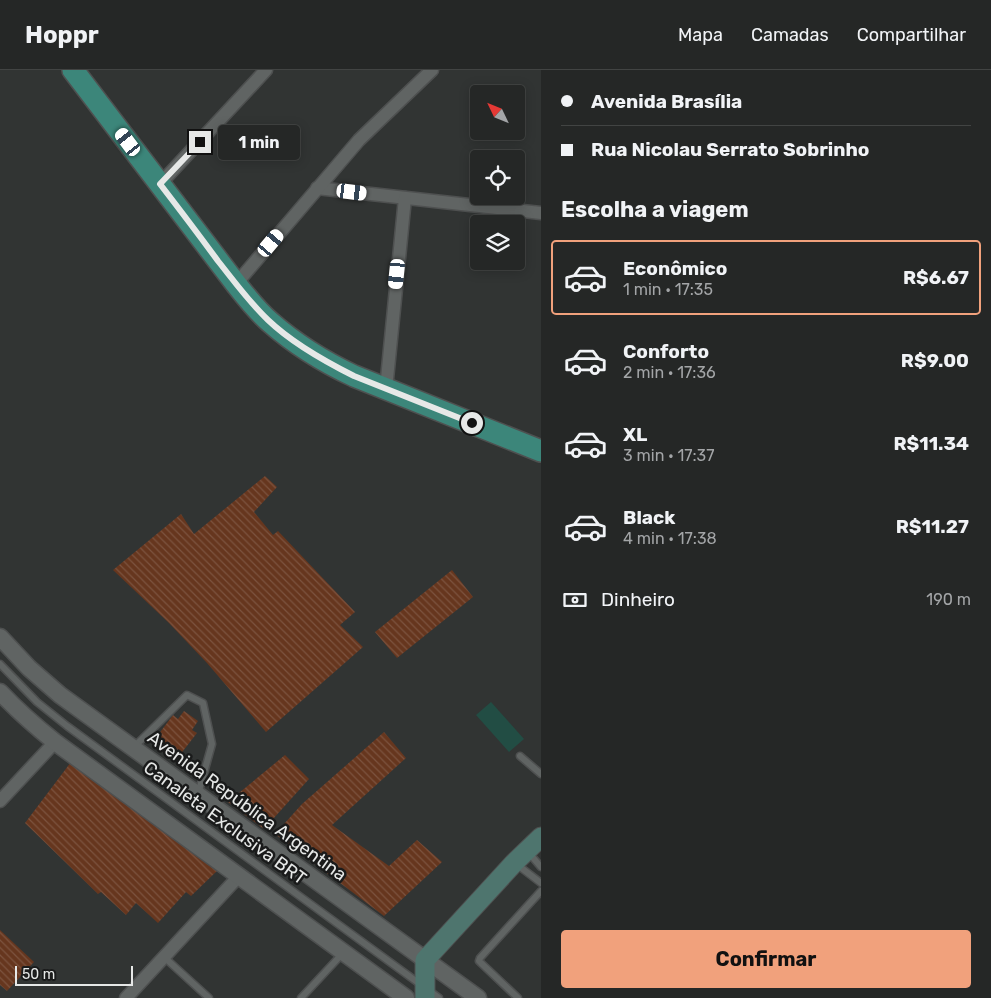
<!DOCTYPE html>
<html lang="pt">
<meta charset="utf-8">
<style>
:root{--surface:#252726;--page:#2d2f2e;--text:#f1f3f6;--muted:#a3a5a7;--line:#424443;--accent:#f1a17c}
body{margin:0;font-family:Rubik,sans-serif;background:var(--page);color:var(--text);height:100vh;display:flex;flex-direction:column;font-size:19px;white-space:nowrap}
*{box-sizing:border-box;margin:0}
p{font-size:16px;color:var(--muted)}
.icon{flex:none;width:28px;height:28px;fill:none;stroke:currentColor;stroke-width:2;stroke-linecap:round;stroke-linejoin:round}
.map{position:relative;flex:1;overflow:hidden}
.details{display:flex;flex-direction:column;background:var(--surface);width:450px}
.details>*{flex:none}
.hud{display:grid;align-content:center;height:110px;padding:0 20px;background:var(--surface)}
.needle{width:32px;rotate:313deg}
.tools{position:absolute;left:470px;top:15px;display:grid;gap:10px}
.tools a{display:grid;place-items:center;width:55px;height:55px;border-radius:5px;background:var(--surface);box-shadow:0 2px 12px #0003,0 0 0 1px var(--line);font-size:25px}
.scale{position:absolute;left:15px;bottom:12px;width:118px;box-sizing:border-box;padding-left:5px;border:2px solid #e6e8e7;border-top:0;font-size:14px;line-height:18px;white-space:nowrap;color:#e6e8e7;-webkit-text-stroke:4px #1a1b1b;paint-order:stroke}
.end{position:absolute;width:22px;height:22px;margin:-11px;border:6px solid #e6e8e7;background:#111;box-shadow:0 0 0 2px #111}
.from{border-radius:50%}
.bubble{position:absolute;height:35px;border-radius:5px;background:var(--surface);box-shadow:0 2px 12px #0003,0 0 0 1px var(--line);font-size:16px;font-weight:700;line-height:35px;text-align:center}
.car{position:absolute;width:15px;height:30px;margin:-15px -8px;border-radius:6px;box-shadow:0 0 4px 1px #0007;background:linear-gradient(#fff 24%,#345 0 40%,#fff 0 76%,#345 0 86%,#fff 0)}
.hud b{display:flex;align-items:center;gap:18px;height:48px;font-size:19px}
.hud b+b{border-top:1px solid var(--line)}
.hud i{width:12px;height:12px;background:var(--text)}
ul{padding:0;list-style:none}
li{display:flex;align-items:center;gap:15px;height:75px;margin:0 10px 8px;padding:0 10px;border:2px solid transparent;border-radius:5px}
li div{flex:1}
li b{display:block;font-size:19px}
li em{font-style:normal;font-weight:700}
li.active{border-color:var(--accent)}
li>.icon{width:45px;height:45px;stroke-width:1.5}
h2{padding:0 20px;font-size:22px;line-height:60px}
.pay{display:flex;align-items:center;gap:12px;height:55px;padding:0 20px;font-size:19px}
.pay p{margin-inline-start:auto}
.cta{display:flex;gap:10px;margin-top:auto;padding:10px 20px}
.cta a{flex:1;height:58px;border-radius:5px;background:var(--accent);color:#111;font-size:20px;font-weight:700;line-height:58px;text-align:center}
header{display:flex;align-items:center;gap:30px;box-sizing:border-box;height:70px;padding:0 25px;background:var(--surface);border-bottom:1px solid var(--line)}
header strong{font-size:24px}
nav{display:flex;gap:28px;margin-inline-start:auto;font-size:18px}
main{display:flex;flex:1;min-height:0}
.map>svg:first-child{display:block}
</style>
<header>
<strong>Hoppr</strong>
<nav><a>Mapa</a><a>Camadas</a><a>Compartilhar</a></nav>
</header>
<main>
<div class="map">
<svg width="541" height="928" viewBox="0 0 541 928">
<defs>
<pattern id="building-back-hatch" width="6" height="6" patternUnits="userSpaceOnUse" patternTransform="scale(1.25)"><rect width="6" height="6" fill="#66361e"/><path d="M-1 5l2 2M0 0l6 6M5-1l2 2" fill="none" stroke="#7c533f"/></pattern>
</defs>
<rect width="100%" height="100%" fill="#313433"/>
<path fill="#224d44" d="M491 632 524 669 509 682 476 645Z"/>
<g fill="url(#building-back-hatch)">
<path d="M265 406 277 417 254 442 273 465 278 461 355 542 340 555 363 577 266 662 207 593 169 553 113 500 181 444 194 464Z"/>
<path d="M452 500 473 527 397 588 375 562Z"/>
<path d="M184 641 198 651 192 660 197 663 176 690 152 673 173 645 178 649Z"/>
<path d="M384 662 406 688 332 755 389 796 417 770 442 792 384 846 275 764 302 734Z"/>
<path d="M285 685 309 709 264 759 228 732Z"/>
<path d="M71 692 217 801 191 826 186 822 158 853 136 833 126 845 101 822 98 824 25 753Z"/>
<path d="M0 860 34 892 7 921 0 915Z"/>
</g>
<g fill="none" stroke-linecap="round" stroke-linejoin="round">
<g stroke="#4e5050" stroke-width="9">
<g id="service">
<path d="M0 594 37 632 67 656 439 928"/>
<path d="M133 678 187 625 203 633 212 674 198 724"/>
<path d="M520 686 541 704"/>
<path d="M529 783 541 797"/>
<path d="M515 793 541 813"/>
<path d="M164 887 209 928"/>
<path d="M301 928 343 883"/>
<path d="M518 928 481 893 479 891 480 888 541 821"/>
</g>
</g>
<g stroke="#4e5050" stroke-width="15">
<g id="minor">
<path d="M160 114 266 0"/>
<path d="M317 118 541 143"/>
<path d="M236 214 359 70 432 0"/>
<path d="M386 319 405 128"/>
<path d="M0 731 55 672"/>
<path d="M126 928 239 806"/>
</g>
</g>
<g stroke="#4e5050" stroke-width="19">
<g id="tertiary">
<path d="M0 567 29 598 60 625 478 928"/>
<path d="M0 622C17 640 35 656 55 672L406 928"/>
</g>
</g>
<g stroke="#4e5050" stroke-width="21">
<path id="secondary" d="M425 928V890L514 793 541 767"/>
</g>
<g stroke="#4e5050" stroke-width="24">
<path id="primary" d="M73 0 236 214C247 228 257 241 270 252 295 274 324 292 354 306L541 381"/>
</g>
<use href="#service" stroke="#606463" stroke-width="6"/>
<use href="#minor" stroke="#606463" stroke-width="12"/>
<use href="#tertiary" stroke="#606463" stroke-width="16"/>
<use href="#secondary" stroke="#4e756e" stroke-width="19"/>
<use href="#primary" stroke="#3c867a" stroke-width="21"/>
</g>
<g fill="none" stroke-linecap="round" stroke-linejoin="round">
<path stroke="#e6e8e7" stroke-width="6" d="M200 72 160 114C180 140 199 165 218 191 234 211 249 232 268 250 292 273 324 291 354 306L472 353"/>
</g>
<g text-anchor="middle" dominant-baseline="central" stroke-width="5" stroke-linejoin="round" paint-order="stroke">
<g font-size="18" fill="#e6e8e7" stroke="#1a1b1b">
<text transform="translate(247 736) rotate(36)">Avenida República Argentina</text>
<text transform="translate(225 753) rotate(36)">Canaleta Exclusiva BRT</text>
</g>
</g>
</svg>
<div class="tools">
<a><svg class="needle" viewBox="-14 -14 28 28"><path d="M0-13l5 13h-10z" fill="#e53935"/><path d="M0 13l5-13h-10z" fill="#a3a5a7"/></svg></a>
<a><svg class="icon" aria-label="locate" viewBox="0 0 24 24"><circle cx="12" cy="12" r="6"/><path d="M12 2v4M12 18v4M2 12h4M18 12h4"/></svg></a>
<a><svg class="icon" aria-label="layers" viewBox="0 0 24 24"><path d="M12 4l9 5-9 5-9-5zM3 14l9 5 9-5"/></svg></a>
</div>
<div class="scale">50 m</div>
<i class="end from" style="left:472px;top:353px"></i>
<i class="end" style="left:200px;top:72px"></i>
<div class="bubble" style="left:218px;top:55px;width:82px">1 min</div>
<i class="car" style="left:128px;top:72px;rotate:323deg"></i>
<i class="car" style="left:352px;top:122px;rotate:97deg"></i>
<i class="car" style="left:271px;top:173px;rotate:40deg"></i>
<i class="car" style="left:397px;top:204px;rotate:186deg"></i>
</div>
<section class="details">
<div class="hud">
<b><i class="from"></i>Avenida Brasília</b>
<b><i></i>Rua Nicolau Serrato Sobrinho</b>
</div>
<h2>Escolha a viagem</h2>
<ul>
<li class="active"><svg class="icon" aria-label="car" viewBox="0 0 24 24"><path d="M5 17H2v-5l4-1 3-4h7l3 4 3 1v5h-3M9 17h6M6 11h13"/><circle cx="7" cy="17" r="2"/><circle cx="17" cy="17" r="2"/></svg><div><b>Econômico</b><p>1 min · 17:35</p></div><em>R$6.67</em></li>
<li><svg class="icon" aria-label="car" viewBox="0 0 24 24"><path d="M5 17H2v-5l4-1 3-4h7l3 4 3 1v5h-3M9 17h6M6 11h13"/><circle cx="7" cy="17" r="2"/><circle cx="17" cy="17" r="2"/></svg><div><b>Conforto</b><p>2 min · 17:36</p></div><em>R$9.00</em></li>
<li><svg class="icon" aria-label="car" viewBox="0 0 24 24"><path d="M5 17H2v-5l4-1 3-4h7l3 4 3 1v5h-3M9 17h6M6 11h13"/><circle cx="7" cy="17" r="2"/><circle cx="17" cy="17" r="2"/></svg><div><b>XL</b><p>3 min · 17:37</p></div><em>R$11.34</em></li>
<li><svg class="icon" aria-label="car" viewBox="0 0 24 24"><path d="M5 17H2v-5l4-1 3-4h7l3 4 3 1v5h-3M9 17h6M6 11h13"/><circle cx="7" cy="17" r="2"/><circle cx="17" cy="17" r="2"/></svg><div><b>Black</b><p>4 min · 17:38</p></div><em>R$11.27</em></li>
</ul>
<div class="pay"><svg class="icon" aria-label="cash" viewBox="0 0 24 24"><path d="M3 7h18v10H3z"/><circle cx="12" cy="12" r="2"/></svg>Dinheiro<p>190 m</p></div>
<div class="cta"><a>Confirmar</a></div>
</section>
</main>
